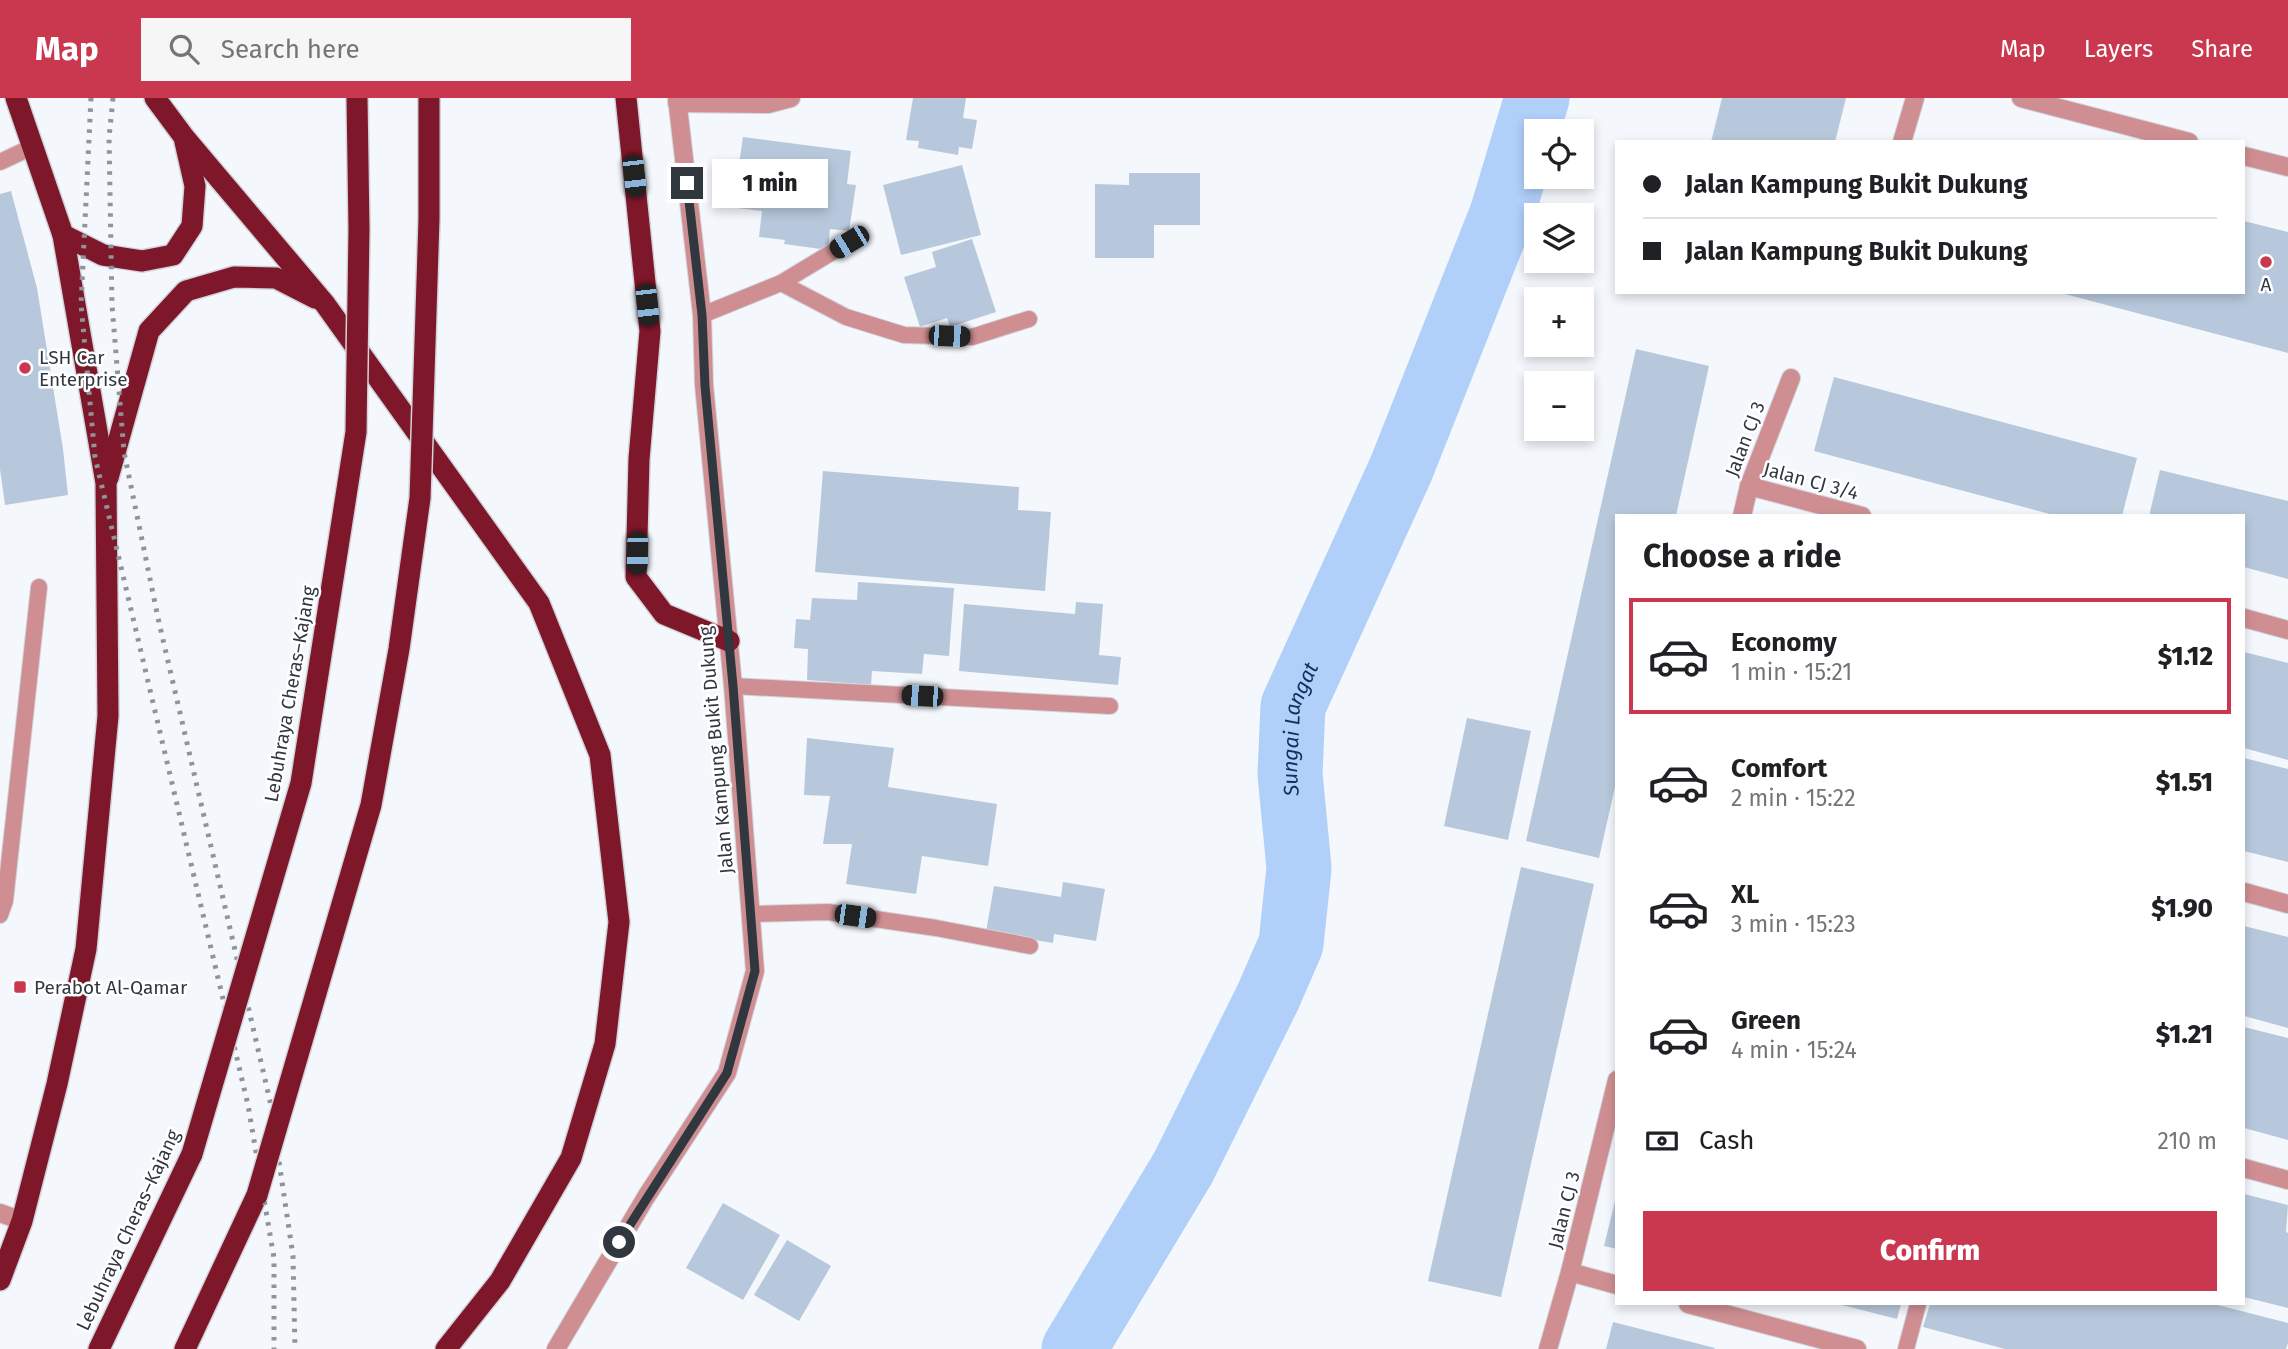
<!DOCTYPE html>
<meta charset="utf-8">
<style>
:root{--surface:#fff;--page:#f6f6f6;--text:#202124;--muted:#757577;--line:#e0e0e0;--accent:#c9384e}
body{margin:0;font-family:"Fira Sans",sans-serif;background:var(--page);color:var(--text);height:100vh;display:flex;flex-direction:column;font-size:26px;white-space:nowrap}
*{box-sizing:border-box;margin:0}
p{font-size:23px;color:var(--muted)}
.icon{flex:none;width:38px;height:38px;fill:none;stroke:currentColor;stroke-width:2;stroke-linecap:round;stroke-linejoin:round}
.map{position:relative;flex:1;overflow:hidden}
.sheet{position:absolute;left:1615px;top:416px;width:630px;height:791px;display:flex;flex-direction:column;background:var(--surface);border-radius:0px;box-shadow:0 4px 10px #0003}
.sheet>*{flex:none}
.guide{position:absolute;left:1615px;top:42px;width:630px;height:154px;border-radius:0px;box-shadow:0 4px 10px #0003;display:grid;align-content:center;height:154px;padding:0 28px;background:var(--surface)}
.tools{position:absolute;left:1524px;top:21px;display:grid;gap:14px}
.tools a{display:grid;place-items:center;width:70px;height:70px;border-radius:0px;background:var(--surface);box-shadow:0 4px 10px #0003;font-size:35px}
.end{position:absolute;width:32px;height:32px;margin:-16px;border:9px solid #31373f;background:#fff;box-shadow:0 0 0 4px #fff}
.from{border-radius:50%}
.bubble{position:absolute;height:49px;border-radius:0px;background:var(--surface);box-shadow:0 4px 10px #0003;font-size:23px;font-weight:800;line-height:49px;text-align:center}
.car{position:absolute;width:21px;height:42px;margin:-21px -10px;border-radius:9px;box-shadow:0 0 5px 2px #0007;background:linear-gradient(#222 24%,#8ab4d8 0 40%,#222 0 76%,#8ab4d8 0 86%,#222 0)}
.guide b{display:flex;align-items:center;gap:24px;height:66px;font-size:26px}
.guide b+b{border-top:2px solid var(--line)}
.guide i{width:18px;height:18px;background:var(--text)}
ul{padding:0;list-style:none}
li{display:flex;align-items:center;gap:21px;height:116px;margin:0 14px 10px;padding:0 14px;border:4px solid transparent;border-radius:0px}
li div{flex:1}
li b{display:block;font-size:26px}
li em{font-style:normal;font-weight:800}
li.selected{border-color:var(--accent)}
li>.icon{width:63px;height:63px;stroke-width:1.5}
h2{padding:0 28px;font-size:32px;line-height:84px}
.pay{display:flex;align-items:center;gap:18px;height:77px;padding:0 28px;font-size:26px}
.pay p{margin-inline-start:auto}
.primary-button{display:flex;gap:14px;margin-top:auto;padding:14px 28px}
.primary-button a{flex:1;height:80px;border-radius:0px;background:var(--accent);color:#fff;font-size:28px;font-weight:800;line-height:80px;text-align:center}
header{display:flex;align-items:center;gap:42px;box-sizing:border-box;height:98px;padding:0 35px;background:var(--accent);color:#fff}
header strong{font-size:33px}
nav{display:flex;gap:38px;margin-inline-start:auto;font-size:24px}
.search{width:490px;height:63px;background:var(--page);display:flex;align-items:center;gap:18px;box-sizing:border-box;padding:0 24px;border-radius:0px;color:var(--muted);font-size:26px}
.map>svg:first-child{display:block}
</style>
<header>
<strong>Map</strong>
<div class="search"><svg class="icon" aria-label="search" viewBox="0 0 24 24"><circle cx="10" cy="10" r="6"/><path d="M15 15l6 6"/></svg>Search here</div>
<nav><a>Map</a><a>Layers</a><a>Share</a></nav>
</header>
<div class="map">
<svg width="2288" height="1251" viewBox="0 0 2288 1251">
<rect width="100%" height="100%" fill="#f4f7fc"/>
<g fill="none" stroke-linecap="round" stroke-linejoin="round">
<path stroke="#b0cff9" stroke-width="65" id="s1" d="M1074 1251 1183 1070 1268 899 1291 846 1299 770 1290 676 1293 608 1401 371 1502 116 1537 0"/>
</g>
<g fill="#b8c8dc">
<path d="M913 0H966L963 20 977 22 972 51 959 49 958 57 918 50 919 43 906 42Z"/>
<path d="M1722 0H1846L1835 44H1711Z"/>
<path d="M743 39 851 53 847 86 856 87 849 133 830 131 828 152 784 146 785 142 759 139 762 113 728 109 734 65 739 66Z"/>
<path d="M962 67 981 137 901 157 883 87Z"/>
<path d="M1129 75H1200V127H1154V160H1095V86L1129 87Z"/>
<path d="M11 93 37 190 63 351 68 397 5 407 0 371V96Z"/>
<path d="M2244 123 2288 134V255L2061 195 2244 194Z"/>
<path d="M972 141 996 214 950 229 947 220 920 229 904 179 936 169 932 154Z"/>
<path d="M1636 251 1709 268 1676 418H1617V680L1599 760 1526 743Z"/>
<path d="M1834 279 2137 360 2122 418H2057L1814 353Z"/>
<path d="M2160 372 2288 403V481L2244 469V418H2149Z"/>
<path d="M823 373 1019 389 1018 412 1051 414 1045 493 815 474Z"/>
<path d="M858 484 954 490 949 558 924 556 922 576 872 573 871 587 807 582 808 551 794 550 796 521 810 522 812 500 857 502Z"/>
<path d="M1076 504 1103 506 1099 557 1121 559 1118 587 959 573 964 506 1075 516Z"/>
<path d="M2244 554 2288 565V662L2244 650Z"/>
<path d="M1467 620 1531 633 1508 742 1444 728Z"/>
<path d="M807 640 894 650 888 689 997 706 988 768 922 758 916 796 846 786 852 746H823L830 698 804 697Z"/>
<path d="M2244 660 2288 671V764L2244 753Z"/>
<path d="M1521 769 1594 786 1501 1199 1428 1183Z"/>
<path d="M1063 784 1105 791 1096 843 1054 836 1053 845 986 834 994 788 1061 799Z"/>
<path d="M2244 828 2288 839V930L2244 918Z"/>
<path d="M2244 929 2288 940V1042L2244 1030Z"/>
<path d="M2244 1096 2288 1107 2286 1134 2288 1135V1210L2244 1199Z"/>
<path d="M1616 1099 1617 1100V1151L1604 1148Z"/>
<path d="M723 1105 780 1137 743 1202 686 1170Z"/>
<path d="M787 1142 831 1168 799 1223 754 1197Z"/>
<path d="M1838 1206H1901L1897 1221Z"/>
<path d="M1930 1206H2214L2288 1225V1245L2286 1251H2005L1923 1229Z"/>
<path d="M1613 1224 1715 1250 1714 1251H1606Z"/>
</g>
<g fill="none" stroke-linecap="round" stroke-linejoin="round">
<g stroke="#d1d4da" stroke-width="18">
<g id="service">
<path d="M0 64 34 48"/>
<path d="M781 185 846 219 904 237 972 239 1029 221"/>
<path d="M702 217 781 185 849 144"/>
<path d="M733 588 1110 608"/>
<path d="M750 816 828 814 936 830 1030 848"/>
<path d="M0 817 5 803 39 489"/>
<path d="M1906 1251 1918 1206"/>
</g>
</g>
<g stroke="#d1d4da" stroke-width="20">
<g id="minor">
<path d="M2021 0 2189 44"/>
<path d="M677 5 768 6 791 0"/>
<path d="M1902 44 1915 0"/>
<path d="M2244 58 2288 69"/>
<path d="M1749 388 1862 418"/>
<path d="M1742 418 1749 388 1791 280"/>
<path d="M2244 520 2288 532"/>
<path d="M2244 794 2288 806"/>
<path d="M2244 1070 2288 1082"/>
<path d="M0 1115 22 1123"/>
<path d="M1570 1174 1617 1187"/>
<path d="M1688 1206 1857 1251"/>
<path d="M556 1251 646 1099 727 975 755 873 733 588 704 287 702 217 677 0"/>
<path d="M1548 1251 1570 1174 1617 982"/>
</g>
</g>
<g stroke="#d1d4da" stroke-width="24">
<g id="motorway">
<path d="M155 0 184 39 325 206 539 505 600 657 619 824 605 946 571 1060 500 1183 446 1251"/>
<path d="M626 0 650 233 639 361 636 479 664 516 729 543"/>
<path d="M63 137 103 157 142 163 173 157 192 128 195 88 185 44"/>
<path d="M108 380 149 233 186 193 234 179 276 180 315 200"/>
<path d="M0 1182 22 1123 57 986 86 851 108 618 106 385 63 137 16 0"/>
<path d="M99 1251 192 1056"/>
<path d="M185 1251 257 1097"/>
</g>
</g>
<use href="#service" stroke="#cf8f92" stroke-width="16"/>
<use href="#minor" stroke="#cf8f92" stroke-width="18"/>
<use href="#motorway" stroke="#7f172a" stroke-width="21"/>
<g stroke="#8f949a" stroke-width="5" stroke-dasharray="3.5 7" stroke-linecap="butt">
<path d="M91 0 81 206 95 359 248 1007 274 1160V1251"/>
<path d="M113 0 109 40 112 207 124 354 158 520 270 1003 293 1158 295 1251"/>
</g>
<g stroke="#d1d4da" stroke-width="24" stroke-linecap="butt">
<g id="motorway-bridge">
<path d="M192 1056 301 685 356 334 359 131 357 0"/>
<path d="M257 1097 371 707 399 551 420 400 429 121V0"/>
</g>
</g>
<use href="#motorway-bridge" stroke="#7f172a" stroke-width="21"/>
</g>
<g fill="none" stroke-linecap="round" stroke-linejoin="round">
<path stroke="#31373f" stroke-width="9" d="M619 1144 727 975 755 873 733 588 705 288 702 217 687 85"/>
</g>
<g fill="#c9384e" stroke="#fff" stroke-width="2.5">
<circle cx="2266" cy="164" r="7"/>
<circle cx="25" cy="270" r="7"/>
<rect x="13" y="882" width="14" height="14" rx="3.5"/>
</g>
<g text-anchor="middle" dominant-baseline="central" stroke-width="5" stroke-linejoin="round" paint-order="stroke">
<g font-size="19" fill="#31373f" stroke="#fff" text-anchor="start">
<text x="2266" y="186" text-anchor="middle">A</text>
<text x="39" y="259">LSH Car<tspan x="39" dy="22">Enterprise</tspan></text>
<text x="34" y="889">Perabot Al-Qamar</text>
</g>
<g font-size="19" fill="#31373f" stroke="#fff">
<text transform="translate(1745 341) rotate(-69)">Jalan CJ 3</text>
<text transform="translate(1811 383) rotate(15)">Jalan CJ 3/4</text>
<text transform="translate(290 596) rotate(-80)">Lebuhraya Cheras–Kajang</text>
<text transform="translate(716 652) rotate(-95)">Jalan Kampung Bukit Dukung</text>
<text transform="translate(1564 1112) rotate(-76)">Jalan CJ 3</text>
<text transform="translate(128 1132) rotate(-65)">Lebuhraya Cheras–Kajang</text>
</g>
<g font-size="21" font-style="italic" fill="#0f315c" stroke="#fff">
<text stroke="none"><textPath href="#s1" startOffset="677">Sungai Langat</textPath></text>
</g>
</g>
</svg>
<div class="tools">
<a><svg class="icon" aria-label="locate" viewBox="0 0 24 24"><circle cx="12" cy="12" r="6"/><path d="M12 2v4M12 18v4M2 12h4M18 12h4"/></svg></a>
<a><svg class="icon" aria-label="layers" viewBox="0 0 24 24"><path d="M12 4l9 5-9 5-9-5zM3 14l9 5 9-5"/></svg></a>
<a>+</a>
<a>−</a>
</div>
<i class="end from" style="left:619px;top:1144px"></i>
<i class="end" style="left:687px;top:85px"></i>
<div class="bubble" style="left:712px;top:61px;width:116px">1 min</div>
<i class="car" style="left:634px;top:78px;rotate:174deg"></i>
<i class="car" style="left:849px;top:144px;rotate:239deg"></i>
<i class="car" style="left:647px;top:207px;rotate:174deg"></i>
<i class="car" style="left:949px;top:238px;rotate:92deg"></i>
<i class="car" style="left:637px;top:455px;rotate:181deg"></i>
<i class="car" style="left:922px;top:598px;rotate:273deg"></i>
<i class="car" style="left:855px;top:818px;rotate:98deg"></i>
<div class="guide">
<b><i class="from"></i>Jalan Kampung Bukit Dukung</b>
<b><i></i>Jalan Kampung Bukit Dukung</b>
</div>
<section class="sheet">
<h2>Choose a ride</h2>
<ul>
<li class="selected"><svg class="icon" aria-label="car" viewBox="0 0 24 24"><path d="M5 17H2v-5l4-1 3-4h7l3 4 3 1v5h-3M9 17h6M6 11h13"/><circle cx="7" cy="17" r="2"/><circle cx="17" cy="17" r="2"/></svg><div><b>Economy</b><p>1 min · 15:21</p></div><em>$1.12</em></li>
<li><svg class="icon" aria-label="car" viewBox="0 0 24 24"><path d="M5 17H2v-5l4-1 3-4h7l3 4 3 1v5h-3M9 17h6M6 11h13"/><circle cx="7" cy="17" r="2"/><circle cx="17" cy="17" r="2"/></svg><div><b>Comfort</b><p>2 min · 15:22</p></div><em>$1.51</em></li>
<li><svg class="icon" aria-label="car" viewBox="0 0 24 24"><path d="M5 17H2v-5l4-1 3-4h7l3 4 3 1v5h-3M9 17h6M6 11h13"/><circle cx="7" cy="17" r="2"/><circle cx="17" cy="17" r="2"/></svg><div><b>XL</b><p>3 min · 15:23</p></div><em>$1.90</em></li>
<li><svg class="icon" aria-label="car" viewBox="0 0 24 24"><path d="M5 17H2v-5l4-1 3-4h7l3 4 3 1v5h-3M9 17h6M6 11h13"/><circle cx="7" cy="17" r="2"/><circle cx="17" cy="17" r="2"/></svg><div><b>Green</b><p>4 min · 15:24</p></div><em>$1.21</em></li>
</ul>
<div class="pay"><svg class="icon" aria-label="cash" viewBox="0 0 24 24"><path d="M3 7h18v10H3z"/><circle cx="12" cy="12" r="2"/></svg>Cash<p>210 m</p></div>
<div class="primary-button"><a>Confirm</a></div>
</section>
</div>
